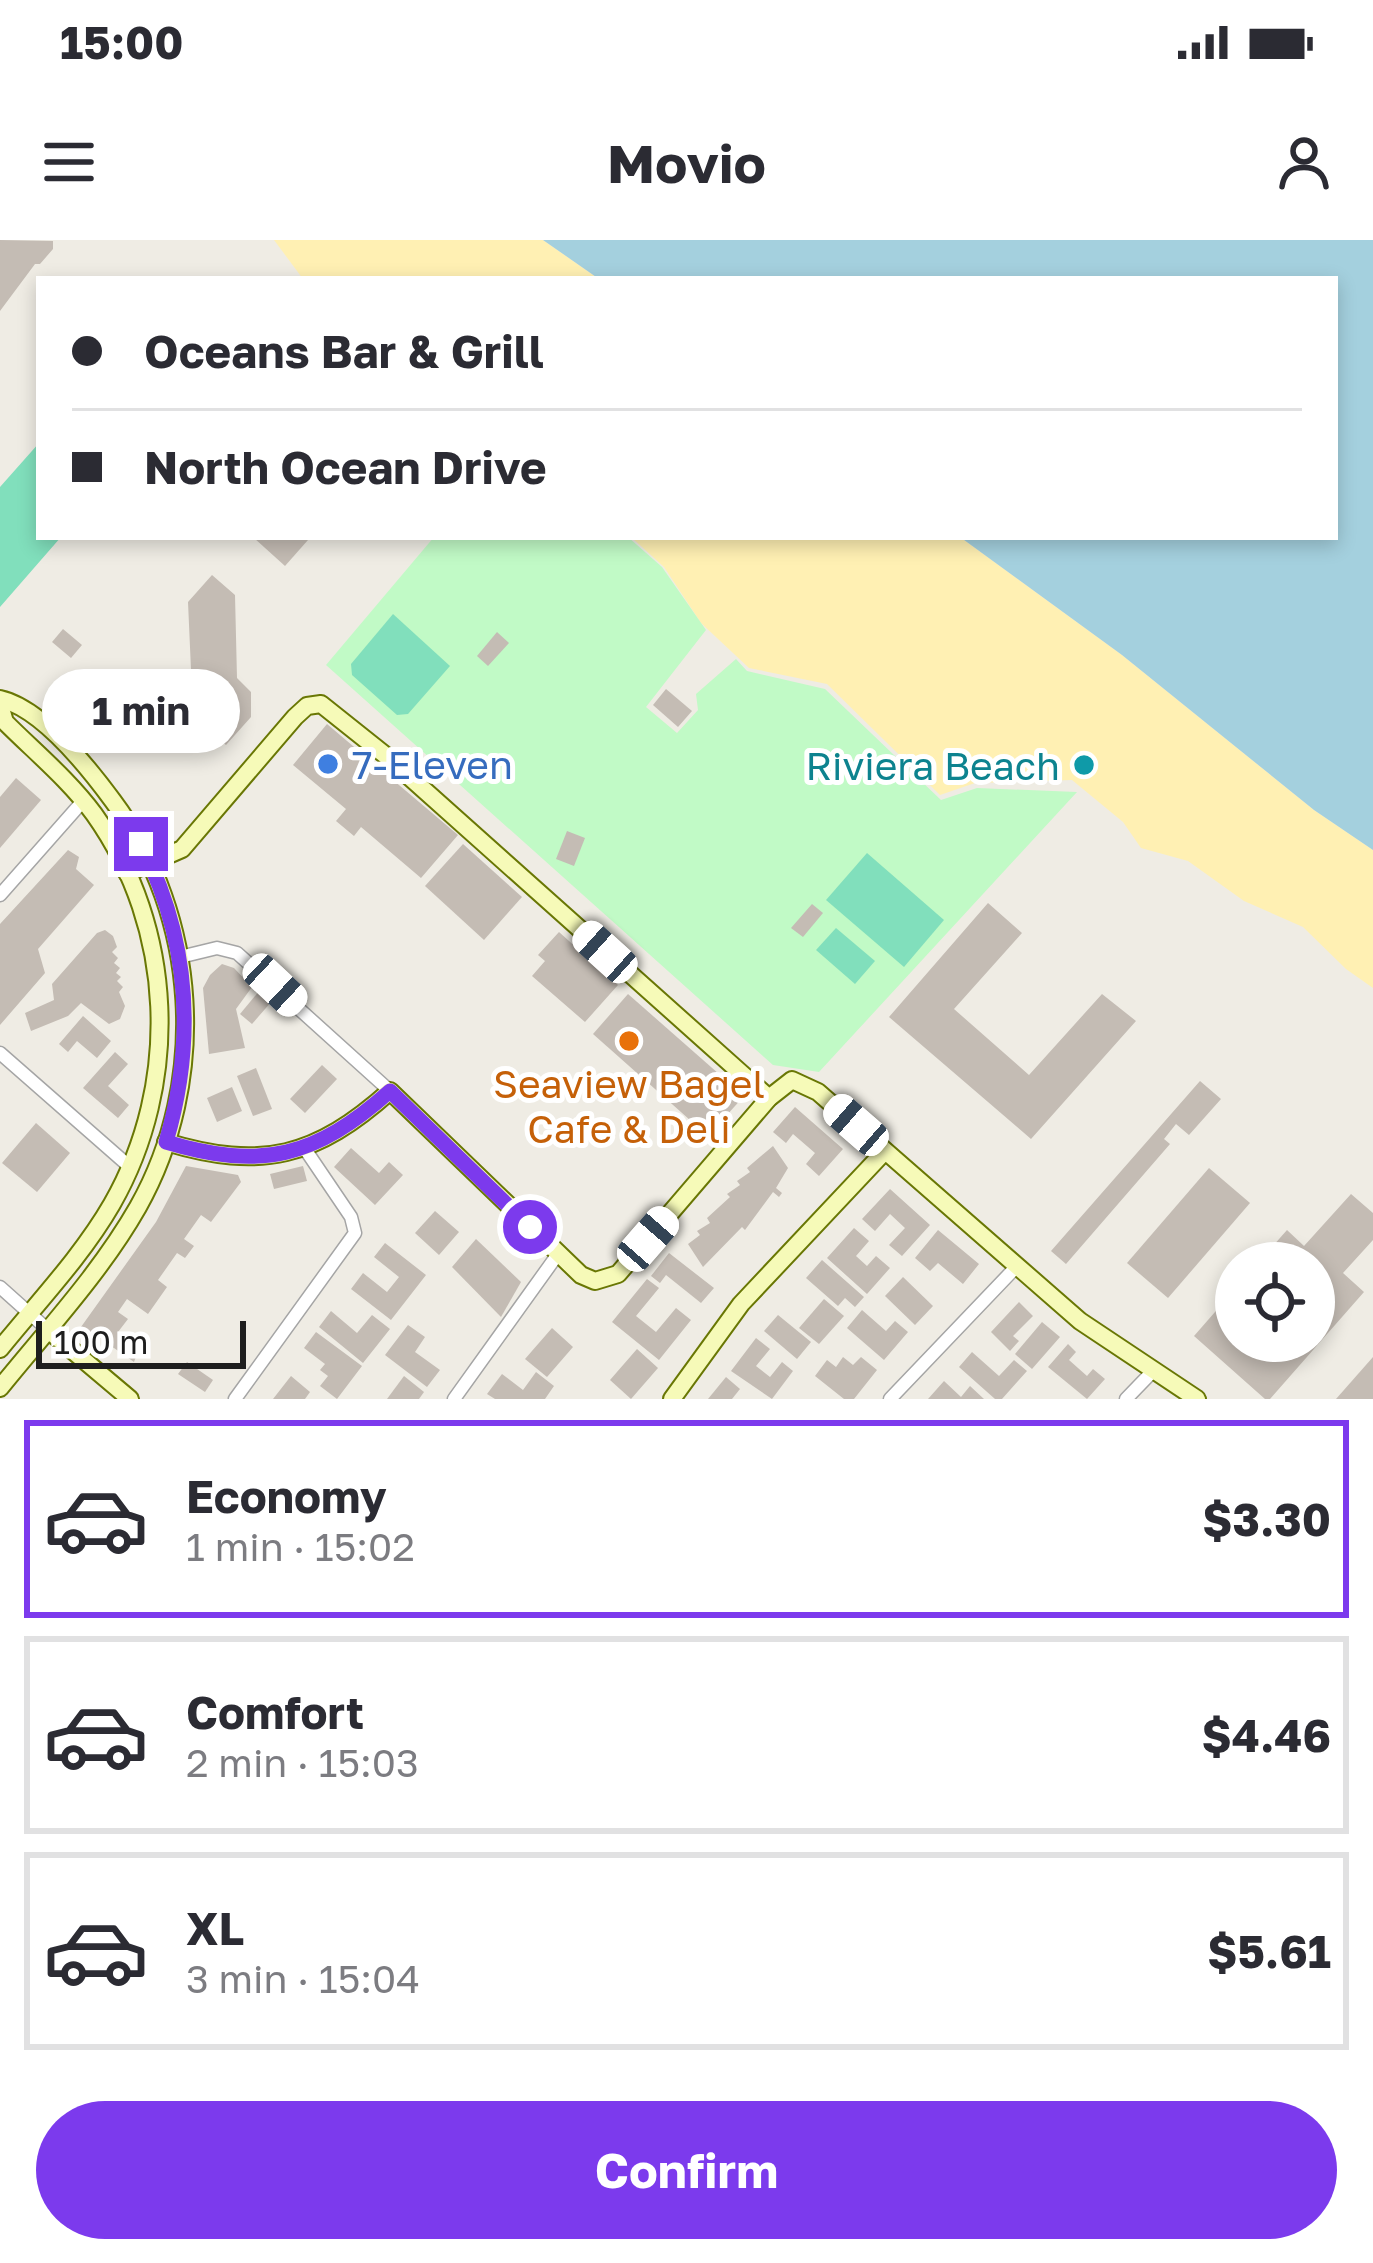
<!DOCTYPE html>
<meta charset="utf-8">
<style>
:root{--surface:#fff;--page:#f2f2f3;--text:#2b2b33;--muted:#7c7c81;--line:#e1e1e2;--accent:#7c3aed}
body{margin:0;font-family:"Golos Text",sans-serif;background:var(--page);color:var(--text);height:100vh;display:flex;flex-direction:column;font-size:45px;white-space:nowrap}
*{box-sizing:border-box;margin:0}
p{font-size:39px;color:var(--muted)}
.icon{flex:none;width:66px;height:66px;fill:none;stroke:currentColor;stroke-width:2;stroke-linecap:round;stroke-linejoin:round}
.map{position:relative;height:1159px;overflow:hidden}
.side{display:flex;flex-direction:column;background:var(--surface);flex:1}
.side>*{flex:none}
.top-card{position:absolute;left:36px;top:36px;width:1302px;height:264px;border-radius:0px;box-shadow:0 6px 18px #0003;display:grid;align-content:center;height:264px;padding:0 36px;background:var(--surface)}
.controls{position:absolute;left:1215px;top:1002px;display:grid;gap:24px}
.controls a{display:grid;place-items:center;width:120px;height:120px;border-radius:50%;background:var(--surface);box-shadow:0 6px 18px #0003;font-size:60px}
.scale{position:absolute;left:36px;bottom:30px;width:210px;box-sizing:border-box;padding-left:12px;border:6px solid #1e1e1e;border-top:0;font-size:33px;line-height:42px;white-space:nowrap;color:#1e1e1e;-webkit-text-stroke:9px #fff;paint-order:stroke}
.end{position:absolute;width:54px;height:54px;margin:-27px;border:15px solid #7c3aed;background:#fff;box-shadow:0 0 0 6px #fff}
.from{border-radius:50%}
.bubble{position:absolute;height:84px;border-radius:42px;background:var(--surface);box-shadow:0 6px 18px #0003;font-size:39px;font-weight:700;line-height:84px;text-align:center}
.car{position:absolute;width:36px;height:72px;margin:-36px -18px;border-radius:15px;box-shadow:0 0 9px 3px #0007;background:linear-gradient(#fff 24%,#345 0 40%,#fff 0 76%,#345 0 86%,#fff 0)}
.top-card b{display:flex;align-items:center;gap:42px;height:114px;font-size:45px}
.top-card b+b{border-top:3px solid var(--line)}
.top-card i{width:30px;height:30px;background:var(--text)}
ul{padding:21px 0 0;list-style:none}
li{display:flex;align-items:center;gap:36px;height:198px;margin:0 24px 18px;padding:0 12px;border:6px solid var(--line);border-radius:0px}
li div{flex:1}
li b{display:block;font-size:45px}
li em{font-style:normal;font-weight:700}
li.on{border-color:var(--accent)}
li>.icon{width:108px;height:108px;stroke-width:1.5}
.primary-button{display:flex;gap:24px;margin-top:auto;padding:24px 36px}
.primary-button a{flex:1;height:138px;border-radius:72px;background:var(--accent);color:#fff;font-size:48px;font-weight:700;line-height:138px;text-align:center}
.status{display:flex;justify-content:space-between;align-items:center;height:84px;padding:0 60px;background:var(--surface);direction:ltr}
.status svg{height:33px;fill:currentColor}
header{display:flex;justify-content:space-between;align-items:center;height:156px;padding:0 36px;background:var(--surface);font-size:54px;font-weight:700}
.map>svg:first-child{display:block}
</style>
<div class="status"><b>15:00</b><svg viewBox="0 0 49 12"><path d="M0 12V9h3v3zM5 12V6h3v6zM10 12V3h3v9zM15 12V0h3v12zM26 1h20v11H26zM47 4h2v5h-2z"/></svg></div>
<header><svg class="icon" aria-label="menu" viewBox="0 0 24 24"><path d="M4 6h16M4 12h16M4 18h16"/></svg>Movio<svg class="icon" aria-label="person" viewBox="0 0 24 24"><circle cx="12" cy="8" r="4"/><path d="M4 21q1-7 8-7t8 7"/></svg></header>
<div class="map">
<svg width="1373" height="1159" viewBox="0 0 1373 1159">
<rect width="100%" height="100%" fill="#efece4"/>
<g fill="#fff0b3">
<path d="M274 0H543L599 39H303Z"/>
<path d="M631 297H960L1122 415 1314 570 1373 610V748L1346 729 1303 687 1244 661 1188 621 1141 608 1123 582 1072 540 975 543 940 555 827 444 749 428 701 383 664 327Z"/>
</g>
<path fill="#c1fac6" d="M434 297H628L662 327 706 390 646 467 677 493 698 470 696 454 736 419 747 431 825 449 941 560 977 548 1077 552 819 832 773 825 326 425Z"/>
<g fill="#81dfbc">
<path d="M39 203V297H61L0 367V247Z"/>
<path d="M393 374 450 426 408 474 397 475 352 435 351 424Z"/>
<path d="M867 613 944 680 904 727 826 660Z"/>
<path d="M836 688 875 721 855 744 816 710Z"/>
</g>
<path fill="#a4d0de" d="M543 0H1373V610L1314 570 1122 415 960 297H1335V39H599Z"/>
<g fill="#c4bcb4">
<path d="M0 0 53 1V9L40 24H35L0 71Z"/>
<path d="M253 297H307L308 300 285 326Z"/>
<path d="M212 335 235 355 237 438 251 452V477L226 505 193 475 188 362Z"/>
<path d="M63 389 82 405 71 418 52 402Z"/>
<path d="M497 392 509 403 488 426 477 416Z"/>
<path d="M666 449 692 471 678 487 653 465Z"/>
<path d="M327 484 458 595 421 638 361 587 354 596 336 581 346 569 293 525Z"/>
<path d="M16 538 41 560 0 608V557Z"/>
<path d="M567 591 585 598 574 626 556 619Z"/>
<path d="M463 604 522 657 484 700 425 646Z"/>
<path d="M68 610 79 617 76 629 94 645 38 709 45 733 0 785V684Z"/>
<path d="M988 663 1022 693 954 769 1029 835 1102 754 1136 781 1031 899 889 777Z"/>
<path d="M812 664 823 673 803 697 791 688Z"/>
<path d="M105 690 113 696 117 707 112 712 118 718 114 723 120 728 116 733 121 737 117 741 123 747 119 752 125 766 120 779 109 784 81 763 68 776 31 791 25 773 54 760 52 744 97 693Z"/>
<path d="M559 692 618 745 585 782 532 736 545 721 538 715Z"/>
<path d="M222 724 234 728 252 747 236 769 245 808 209 814 203 748 210 735Z"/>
<path d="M260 750 272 761 252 784 240 774Z"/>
<path d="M628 754 744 856 708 896 593 794Z"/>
<path d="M83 776 111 801 97 818 77 801 68 812 59 804Z"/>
<path d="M115 812 128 824 108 846 129 865 118 878 83 848Z"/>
<path d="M322 825 337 839 305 873 290 859Z"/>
<path d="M256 828 272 869 253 876 237 836Z"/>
<path d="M1200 841 1221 859 1189 895 1176 884 1164 899 1170 904 1066 1024 1051 1011Z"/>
<path d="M232 847 242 871 217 882 207 858Z"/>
<path d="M795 867 843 909 819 936 806 924 815 913 793 894 786 903 773 892Z"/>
<path d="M36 883 70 913 37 952 2 923Z"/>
<path d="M773 906 788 928 776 948 782 953 779 957 773 952 745 990 742 987 703 1027 688 1004 700 995 697 991 710 983 707 978 730 957 727 954 740 945 737 941 750 932 747 928Z"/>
<path d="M351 908 379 933 389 922 403 935 375 965 334 927Z"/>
<path d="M186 926 238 935 241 942 211 982 201 975 184 999 194 1006 185 1018 177 1013 158 1040 167 1047 148 1074 127 1059 118 1072 128 1079 118 1092 139 1108 134 1122 94 1094 84 1097 81 1087 156 982Z"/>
<path d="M303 926 307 941 274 949 270 934Z"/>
<path d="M1209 928 1250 963 1168 1058 1127 1023Z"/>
<path d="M890 949 930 985 902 1016 889 1005 905 988 890 974 875 991 862 979Z"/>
<path d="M1351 954 1373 973V1000L1343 1033 1364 1052 1270 1159H1265L1194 1096 1236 1048V1101H1314V1023H1258L1287 990 1304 1006Z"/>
<path d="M435 971 459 992 439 1015 415 993Z"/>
<path d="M854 988 869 1001 856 1016 867 1026 876 1016 890 1028 867 1054 827 1018Z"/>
<path d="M938 990 979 1024 963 1044 938 1023 930 1031 915 1018Z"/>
<path d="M476 999 521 1042 501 1077 452 1027Z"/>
<path d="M385 1003 426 1035 391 1080 351 1049 363 1033 387 1052 399 1037 374 1017Z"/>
<path d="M669 1013 714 1048 701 1063 666 1035 660 1043 651 1036Z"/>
<path d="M822 1020 864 1057 855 1067 845 1058 838 1066 806 1038Z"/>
<path d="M903 1037 933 1066 915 1085 885 1056Z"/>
<path d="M647 1039 659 1048 636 1076 656 1092 676 1068 691 1080 659 1120 612 1082Z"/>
<path d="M824 1059 844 1076 819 1104 799 1088Z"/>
<path d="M1019 1062 1033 1076 1013 1096 1019 1101 1010 1111 991 1092Z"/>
<path d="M862 1070 886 1091 895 1081 908 1092 884 1120 847 1088Z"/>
<path d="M331 1071 357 1093 372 1075 390 1089 363 1123 319 1087Z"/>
<path d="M778 1075 811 1102 797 1119 764 1091Z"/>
<path d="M1042 1082 1060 1097 1032 1129 1015 1114Z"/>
<path d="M408 1085 425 1097 415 1112 440 1130 427 1147 385 1115Z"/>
<path d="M552 1088 573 1107 547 1137 525 1119Z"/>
<path d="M316 1092 362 1126 337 1159 320 1146 328 1136 320 1130 325 1124 304 1108Z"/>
<path d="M756 1098 770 1109 756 1126 770 1137 782 1122 793 1131 772 1159 731 1131Z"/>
<path d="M1068 1104 1076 1112 1069 1120 1087 1136 1093 1129 1105 1139 1087 1159 1048 1127Z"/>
<path d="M637 1109 658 1128 631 1159 610 1140Z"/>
<path d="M972 1112 999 1136 1014 1120 1027 1131 1002 1159H995L959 1127Z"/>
<path d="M843 1117 853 1125 861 1117 877 1130 854 1159H844L815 1136 827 1120 836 1127Z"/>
<path d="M1373 1117V1159H1336Z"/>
<path d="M187 1122 213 1140 205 1152 178 1134Z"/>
<path d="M536 1132 554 1146 545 1159H495L487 1154 502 1134 523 1150Z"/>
<path d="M291 1136 310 1152 305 1159H273Z"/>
<path d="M404 1136 424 1152 419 1159H387Z"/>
<path d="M726 1137 740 1149 732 1159H708Z"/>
<path d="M944 1141 961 1157 970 1146 984 1159H928Z"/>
</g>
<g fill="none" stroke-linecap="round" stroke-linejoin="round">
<g stroke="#a5a5a5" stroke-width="15">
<g id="street">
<path d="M0 655 83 561"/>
<path d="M180 717 217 708 237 713 390 851"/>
<path d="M0 813 130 927"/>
<path d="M0 1047 47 1089"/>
<path d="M235 1159 355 993 351 977 305 909"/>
<path d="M454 1159 558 1014"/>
<path d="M890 1159 1017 1026"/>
<path d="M1126 1159 1154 1130"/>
</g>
</g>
<g stroke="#697704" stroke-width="20">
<g id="secondary">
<path d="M0 459C41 468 88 527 113 561 199 676 209 841 138 967 101 1032 47 1090 0 1148"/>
<path d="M0 465 5 482C35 512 69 540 94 574 175 688 181 843 112 964 82 1016 38 1062 0 1109"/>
<path d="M127 633 182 609 295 477 307 466 321 464 385 515 769 858"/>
<path d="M166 902C262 931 316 917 390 851L581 1035 595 1041 618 1034 769 858 792 840 818 852 1080 1081 1197 1159"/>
<path d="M47 1089 130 1159"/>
<path d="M672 1159 741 1064 885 911"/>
</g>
</g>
<use href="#street" stroke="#fff" stroke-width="12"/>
<use href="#secondary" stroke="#f6fab8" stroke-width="16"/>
</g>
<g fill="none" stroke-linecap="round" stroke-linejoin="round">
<path stroke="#7c3aed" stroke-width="15" d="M141 604C189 699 196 800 166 902 262 931 316 917 390 851L530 987"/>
</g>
<circle fill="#3f7fe0" stroke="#fff" stroke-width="4.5" cx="328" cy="524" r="12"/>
<circle fill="#0f9aa8" stroke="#fff" stroke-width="4.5" cx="1084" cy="525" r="12"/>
<circle fill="#e8710a" stroke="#fff" stroke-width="4.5" cx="629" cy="801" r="12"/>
<g text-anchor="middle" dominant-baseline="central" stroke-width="10" stroke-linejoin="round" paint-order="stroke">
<g font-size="39" fill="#366cbe" stroke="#fff" text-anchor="start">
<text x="352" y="524">7-Eleven</text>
</g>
<g font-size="39" fill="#0d838f" stroke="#fff" text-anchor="end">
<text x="1060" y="525">Riviera Beach</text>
</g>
<g font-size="39" fill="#c56008" stroke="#fff">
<text x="629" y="843">Seaview Bagel<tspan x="629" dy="45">Cafe &amp; Deli</tspan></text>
</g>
</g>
</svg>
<div class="controls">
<a><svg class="icon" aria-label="locate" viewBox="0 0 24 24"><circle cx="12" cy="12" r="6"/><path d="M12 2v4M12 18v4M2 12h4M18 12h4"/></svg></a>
</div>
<div class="scale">100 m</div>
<i class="end from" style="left:530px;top:987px"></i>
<i class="end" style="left:141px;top:604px"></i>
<div class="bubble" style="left:42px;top:429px;width:198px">1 min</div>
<i class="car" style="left:605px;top:712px;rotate:312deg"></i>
<i class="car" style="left:275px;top:745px;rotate:133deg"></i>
<i class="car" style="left:856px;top:885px;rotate:311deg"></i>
<i class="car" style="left:648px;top:999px;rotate:41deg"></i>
<div class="top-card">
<b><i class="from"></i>Oceans Bar &amp; Grill</b>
<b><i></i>North Ocean Drive</b>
</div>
</div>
<section class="side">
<ul>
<li class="on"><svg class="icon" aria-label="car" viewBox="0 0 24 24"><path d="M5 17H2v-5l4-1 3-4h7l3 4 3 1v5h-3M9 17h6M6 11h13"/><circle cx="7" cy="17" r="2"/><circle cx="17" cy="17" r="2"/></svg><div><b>Economy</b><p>1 min · 15:02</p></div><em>$3.30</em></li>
<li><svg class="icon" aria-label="car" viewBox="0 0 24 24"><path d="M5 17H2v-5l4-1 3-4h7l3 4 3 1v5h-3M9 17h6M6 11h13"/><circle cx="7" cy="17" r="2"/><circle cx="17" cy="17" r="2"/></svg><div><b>Comfort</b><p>2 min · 15:03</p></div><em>$4.46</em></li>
<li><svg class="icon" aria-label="car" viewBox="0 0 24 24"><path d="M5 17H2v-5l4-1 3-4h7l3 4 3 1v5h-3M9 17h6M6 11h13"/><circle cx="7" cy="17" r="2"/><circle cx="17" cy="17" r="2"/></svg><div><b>XL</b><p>3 min · 15:04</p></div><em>$5.61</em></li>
</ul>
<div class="primary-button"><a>Confirm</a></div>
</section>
